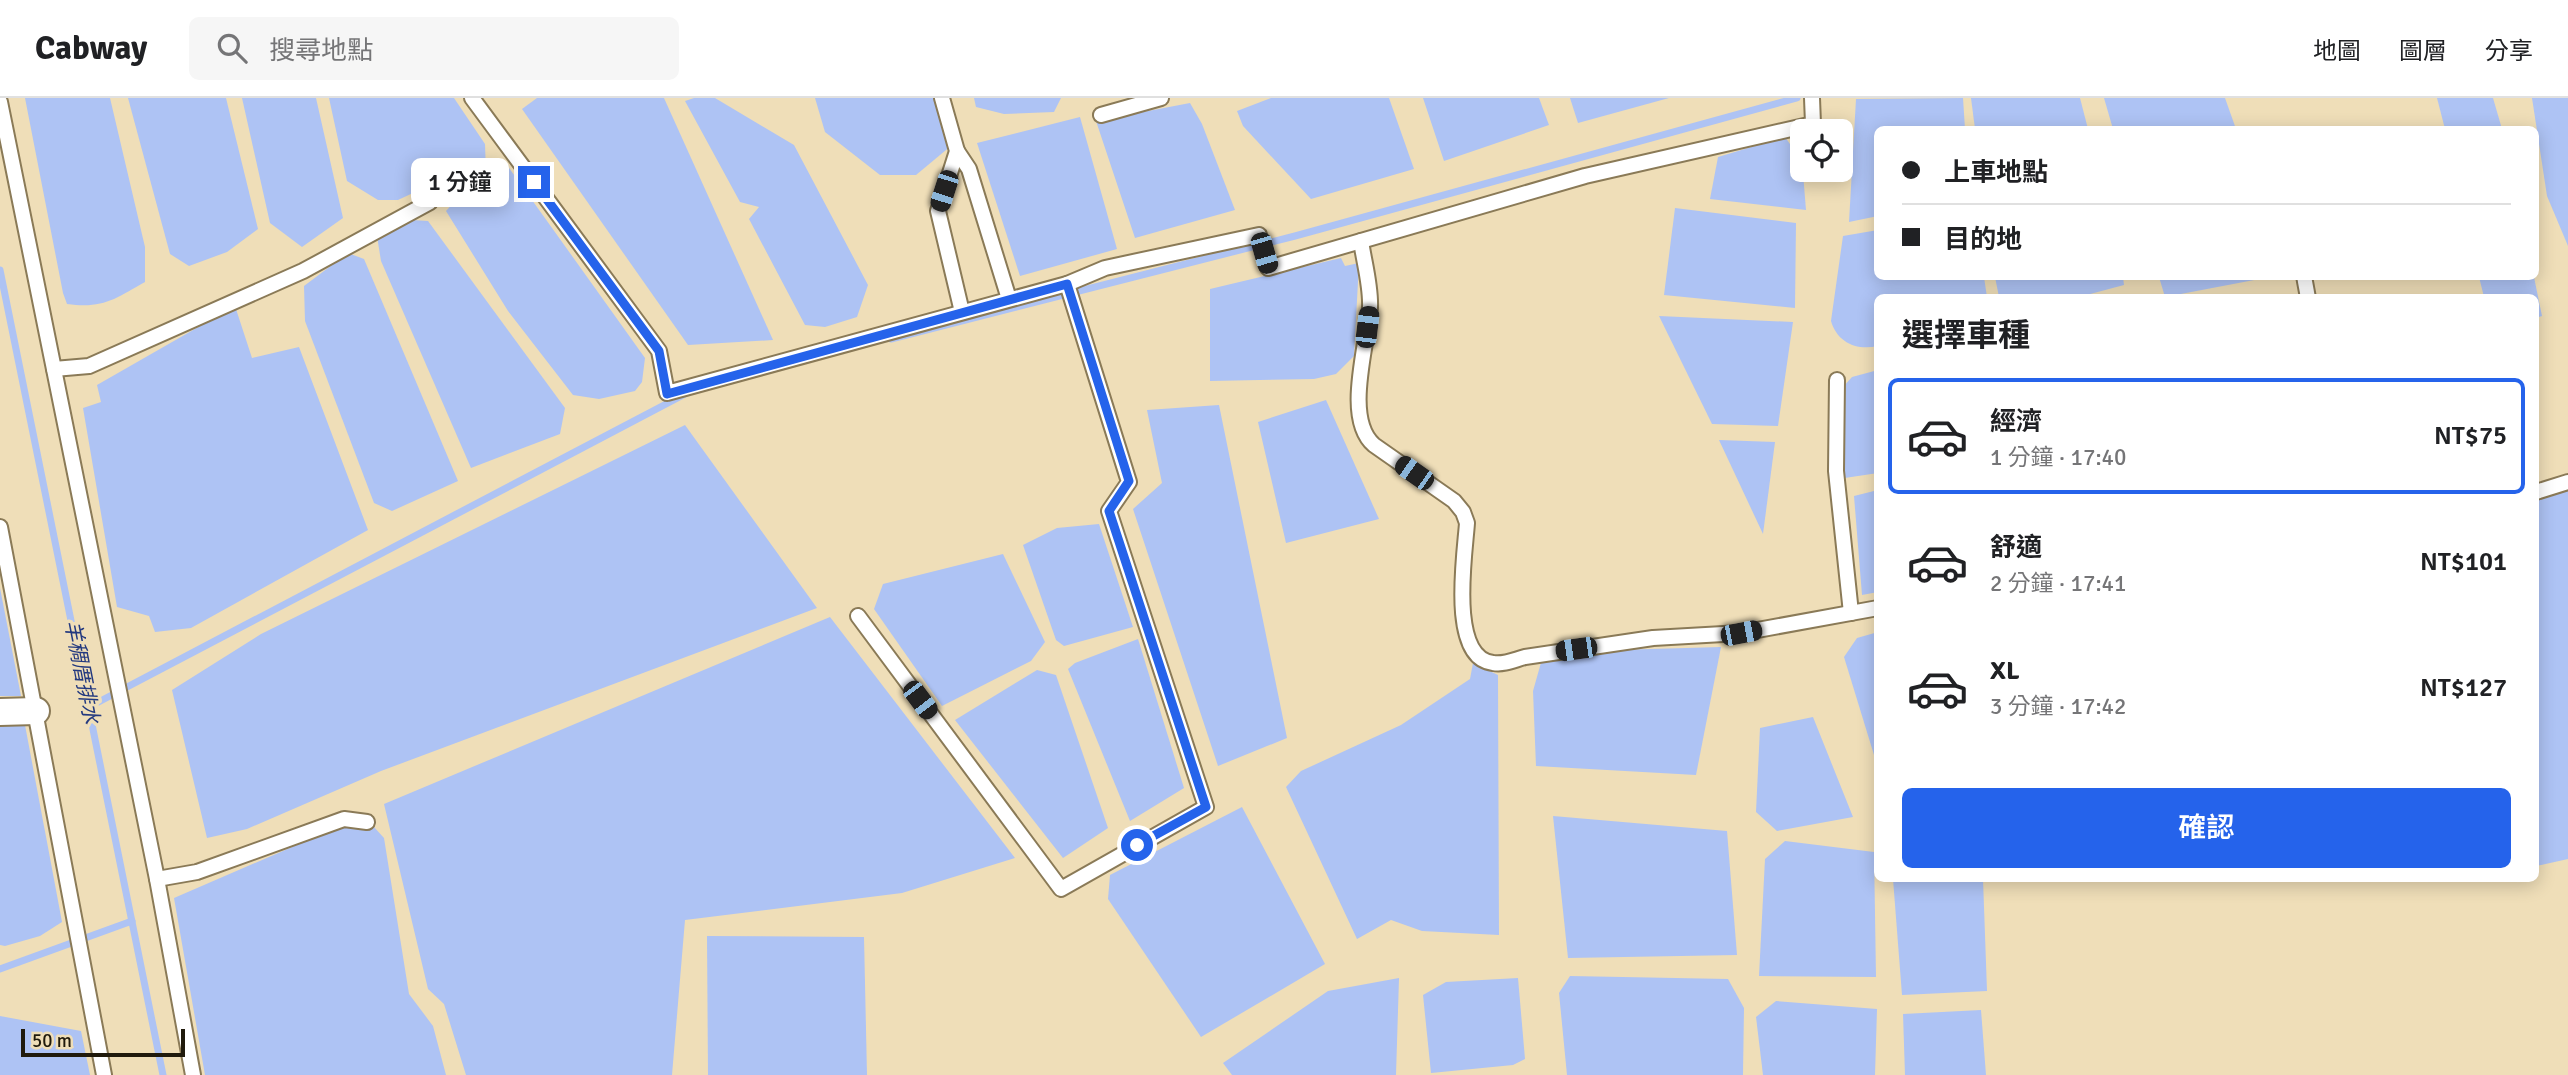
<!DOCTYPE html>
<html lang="zh-TW">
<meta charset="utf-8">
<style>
:root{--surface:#fff;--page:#f6f6f6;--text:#202124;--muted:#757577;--line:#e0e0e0;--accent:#2563eb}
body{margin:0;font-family:Signika,"Noto Sans TC",sans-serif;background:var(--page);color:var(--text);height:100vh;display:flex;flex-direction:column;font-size:26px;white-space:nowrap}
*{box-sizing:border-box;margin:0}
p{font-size:23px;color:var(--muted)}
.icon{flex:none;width:38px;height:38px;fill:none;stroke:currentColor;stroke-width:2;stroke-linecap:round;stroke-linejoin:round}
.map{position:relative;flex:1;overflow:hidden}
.details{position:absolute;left:1874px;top:196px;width:665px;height:588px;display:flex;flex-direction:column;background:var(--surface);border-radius:10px;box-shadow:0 4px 18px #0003}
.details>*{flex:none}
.guide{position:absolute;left:1874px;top:28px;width:665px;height:154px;border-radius:10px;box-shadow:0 4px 18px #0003;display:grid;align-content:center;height:154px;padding:0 28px;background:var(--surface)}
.tools{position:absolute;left:1790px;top:21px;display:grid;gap:14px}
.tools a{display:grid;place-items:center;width:63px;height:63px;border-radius:10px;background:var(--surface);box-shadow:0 4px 18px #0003;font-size:35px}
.scale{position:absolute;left:21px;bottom:18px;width:164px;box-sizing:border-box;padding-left:7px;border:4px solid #201a0c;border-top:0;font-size:19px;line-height:24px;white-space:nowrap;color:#201a0c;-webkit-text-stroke:5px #efdeb8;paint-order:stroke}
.end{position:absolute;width:32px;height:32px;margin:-16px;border:9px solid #2563eb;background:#fff;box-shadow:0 0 0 4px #fff}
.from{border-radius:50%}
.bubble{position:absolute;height:49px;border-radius:10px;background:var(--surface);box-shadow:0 4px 18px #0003;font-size:23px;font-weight:600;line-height:49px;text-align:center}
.car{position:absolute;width:21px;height:42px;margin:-21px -10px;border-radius:9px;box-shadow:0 0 5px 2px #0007;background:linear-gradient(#222 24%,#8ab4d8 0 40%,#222 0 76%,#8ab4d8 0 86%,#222 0)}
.guide b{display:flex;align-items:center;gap:24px;height:66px;font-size:26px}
.guide b+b{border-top:2px solid var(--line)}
.guide i{width:18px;height:18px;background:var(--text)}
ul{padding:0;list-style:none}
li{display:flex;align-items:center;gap:21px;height:116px;margin:0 14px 10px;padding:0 14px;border:4px solid transparent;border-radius:10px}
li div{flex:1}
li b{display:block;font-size:26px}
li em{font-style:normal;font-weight:600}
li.current{border-color:var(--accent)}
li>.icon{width:63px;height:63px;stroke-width:1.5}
h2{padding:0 28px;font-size:32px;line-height:84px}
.primary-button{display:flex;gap:14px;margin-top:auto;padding:14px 28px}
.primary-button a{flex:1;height:80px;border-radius:10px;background:var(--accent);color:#fff;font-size:28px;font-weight:600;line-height:80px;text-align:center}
header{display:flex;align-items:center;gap:42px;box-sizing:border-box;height:98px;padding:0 35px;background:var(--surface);border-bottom:2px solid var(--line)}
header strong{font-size:33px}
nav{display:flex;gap:38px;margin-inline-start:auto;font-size:24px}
.search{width:490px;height:63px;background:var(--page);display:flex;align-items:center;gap:18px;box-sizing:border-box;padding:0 24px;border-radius:10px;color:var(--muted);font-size:26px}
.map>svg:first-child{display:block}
</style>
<header>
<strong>Cabway</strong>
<div class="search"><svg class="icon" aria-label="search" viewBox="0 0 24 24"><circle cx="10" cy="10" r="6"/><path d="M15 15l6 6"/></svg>搜尋地點</div>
<nav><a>地圖</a><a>圖層</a><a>分享</a></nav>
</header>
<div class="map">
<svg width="2568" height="977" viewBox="0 0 2568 977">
<rect width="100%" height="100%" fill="#efdeb8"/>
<g fill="#aec3f4">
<path d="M25 0H110L145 149V184C115 201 103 211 67 206L63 195Z"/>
<path d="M128 0H226L258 131 227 154 189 168 170 156Z"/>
<path d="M242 0H316L343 120 302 149 270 125Z"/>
<path d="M329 0H454L485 46 486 75 507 67 645 260 642 284 635 293 599 301 573 297 508 213 446 113 475 81 484 76 460 73 398 102H378L347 83Z"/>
<path d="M537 0H664L773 242 688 247 522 11Z"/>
<path d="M694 0H715L794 47 868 187 857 219 825 229 805 227 749 121 759 109 740 104 685 3Z"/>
<path d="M815 0H938L952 47 916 77H880L825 34Z"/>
<path d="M974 0H1061L1054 14 1004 16 976 9Z"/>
<path d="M1271 0H1389L1414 71 1311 101 1243 28 1237 13Z"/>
<path d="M1423 0H1539L1549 27 1444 63Z"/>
<path d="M1570 0H1669L1578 25Z"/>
<path d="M1963 0 1965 31 1878 32V118L1849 124 1856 1Z"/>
<path d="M1971 0H2080L2088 31H1975Z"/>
<path d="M2104 0H2225L2236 31H2113Z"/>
<path d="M2437 0H2493L2502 31H2445Z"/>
<path d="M2532 0H2568V148L2547 98Z"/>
<path d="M1190 5 1202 26 1235 112 1135 140 1096 23Z"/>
<path d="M1080 19 1117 151 1020 178 977 45Z"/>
<path d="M1785 39 1802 63 1806 112 1710 101 1718 59Z"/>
<path d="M1675 110 1796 125 1795 210 1664 197Z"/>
<path d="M395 121 428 123 565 310 560 336 471 370 381 163 377 138Z"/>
<path d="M1878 132V178L1984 179 1987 199 1878 200V248C1856 253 1837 244 1831 223L1843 138Z"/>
<path d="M348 155 364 161 458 383 392 413 374 405 305 223 304 188Z"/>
<path d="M1341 160 1345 168 1359 165 1354 258 1336 276 1314 281 1210 283V191Z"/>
<path d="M1995 179H2123L2124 187 2079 199H1999Z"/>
<path d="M2270 179 2165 199 2159 179 2270 178Z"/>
<path d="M2479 179H2534L2542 218 2536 220V200L2484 199Z"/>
<path d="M235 208 252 260 299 249 368 432 191 530 155 534 149 518 117 509 83 310 101 304 97 287Z"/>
<path d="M1659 218 1793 224 1778 328 1712 326Z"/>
<path d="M1878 272V375L1838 381 1834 299 1852 279Z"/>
<path d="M1326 302 1379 421 1286 445 1258 324Z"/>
<path d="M1219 307 1287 640 1218 668 1133 411 1162 385 1147 312Z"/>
<path d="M685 327 817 510 381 673 247 731 207 740 172 592 261 536Z"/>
<path d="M1719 342 1775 344 1763 436Z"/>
<path d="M2568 389V761L2536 768V400Z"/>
<path d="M1878 392V494L1862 497 1854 398Z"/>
<path d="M1099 426 1133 529 1064 548 1056 542 1023 447 1057 430Z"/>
<path d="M1003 456 1045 544 1031 563 942 608 874 511 883 486Z"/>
<path d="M0 490 21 598H0Z"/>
<path d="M830 519 1015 760 902 795 685 822 672 977H466L444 906 428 891 384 706Z"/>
<path d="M1878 534V670L1844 559 1857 540Z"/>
<path d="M1138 541 1184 690 1130 723 1068 571 1075 565Z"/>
<path d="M1721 549 1696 677 1536 668 1533 593 1544 554Z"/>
<path d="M1473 565 1498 577 1499 837 1422 833 1391 822 1357 841 1286 689 1301 673 1401 627 1470 581Z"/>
<path d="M1037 572 1056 577 1108 730 1063 760 955 622Z"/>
<path d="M1813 619 1853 719 1777 733 1756 714 1760 630Z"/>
<path d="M0 627H25L62 824 40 838 5 848 0 847Z"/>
<path d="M1242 709 1325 866 1201 939 1108 801 1110 777Z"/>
<path d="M364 718 384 740 409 896 433 928 446 977H205L174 800Z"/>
<path d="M1553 718 1727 733 1737 857 1568 860Z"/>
<path d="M1785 743 1874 754 1876 879 1759 878 1765 761Z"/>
<path d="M1893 781H1983L1987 893 1902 897Z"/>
<path d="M707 838 864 839 867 977H708Z"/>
<path d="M1570 878 1728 881 1744 910 1743 977H1567L1559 895Z"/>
<path d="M1399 880 1396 977H1232L1223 965 1328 893Z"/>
<path d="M1518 880 1525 961 1513 967 1431 975 1423 897 1446 884Z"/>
<path d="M1776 903 1877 911 1875 977H1763L1756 919Z"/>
<path d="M1981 912 1986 977H1905L1903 916Z"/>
<path d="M0 918 81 933 90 977H0Z"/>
</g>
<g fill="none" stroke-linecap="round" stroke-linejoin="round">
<g stroke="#aec3f4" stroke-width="7">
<path d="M0 172 163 977"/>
<path d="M891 241 1295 138 1797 0"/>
<path d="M89 609 687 295"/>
<path d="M0 871 132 823"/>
</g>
<g stroke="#8a7a57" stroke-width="18">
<g id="service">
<path d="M472 0 659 253 667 295 1067 186 1105 170 1259 137 1268 170 1585 78 1813 26 1812 0"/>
<path d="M942 0 957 53 938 113 962 214"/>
<path d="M0 4 157 781 193 977"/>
<path d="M1101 17 1161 0"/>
<path d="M957 53 969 71 1009 201"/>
<path d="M1361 143C1364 164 1371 188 1370 209 1368 246 1343 320 1374 347L1454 403 1463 414 1467 425C1465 455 1448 560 1493 565 1504 567 1514 562 1525 559L1653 540 1741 535 1878 510"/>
<path d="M2304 178 2308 200"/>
<path d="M54 271 89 268 303 173 430 104"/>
<path d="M1837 282 1836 373 1851 515"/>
<path d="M2536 394 2568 384"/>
<path d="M0 429 104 977"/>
<path d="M858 518 1061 791 1206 709 1109 413 1129 384 1067 186"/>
<path d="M157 781 197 774 344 721 367 724"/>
</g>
</g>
<g stroke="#8a7a57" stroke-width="30">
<path id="minor" d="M0 614 36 613"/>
</g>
<use href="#service" stroke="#fff" stroke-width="14"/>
<use href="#minor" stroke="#fff" stroke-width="26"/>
</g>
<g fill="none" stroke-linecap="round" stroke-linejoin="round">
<path stroke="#2563eb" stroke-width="9" d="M534 84 659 253 667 296 1067 186 1129 383 1109 413 1206 709 1137 747"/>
</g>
<g text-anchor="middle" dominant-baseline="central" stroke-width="7" stroke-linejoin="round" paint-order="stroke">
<g font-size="21" font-style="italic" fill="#23397f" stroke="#efdeb8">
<text transform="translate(82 574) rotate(79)">羊稠厝排水</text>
</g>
</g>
</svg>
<div class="tools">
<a><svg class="icon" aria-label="locate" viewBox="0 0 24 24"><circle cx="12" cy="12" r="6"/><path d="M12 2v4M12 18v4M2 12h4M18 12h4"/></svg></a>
</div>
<div class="scale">50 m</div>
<i class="end from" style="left:1137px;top:747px"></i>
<i class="end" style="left:534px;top:84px"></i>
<div class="bubble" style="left:411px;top:60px;width:98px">1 分鐘</div>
<i class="car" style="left:944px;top:93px;rotate:198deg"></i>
<i class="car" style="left:1264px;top:155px;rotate:164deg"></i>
<i class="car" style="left:1367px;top:229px;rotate:7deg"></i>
<i class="car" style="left:1414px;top:375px;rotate:305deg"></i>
<i class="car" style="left:1741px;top:535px;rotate:79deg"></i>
<i class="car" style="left:1576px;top:551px;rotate:262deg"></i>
<i class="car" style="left:920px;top:602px;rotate:143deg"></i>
<div class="guide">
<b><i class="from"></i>上車地點</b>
<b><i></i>目的地</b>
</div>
<section class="details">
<h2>選擇車種</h2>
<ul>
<li class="current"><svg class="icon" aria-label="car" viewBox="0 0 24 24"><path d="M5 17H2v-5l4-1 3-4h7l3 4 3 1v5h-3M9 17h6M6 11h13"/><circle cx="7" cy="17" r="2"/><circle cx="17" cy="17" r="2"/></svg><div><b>經濟</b><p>1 分鐘 · 17:40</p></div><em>NT$75</em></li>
<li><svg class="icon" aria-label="car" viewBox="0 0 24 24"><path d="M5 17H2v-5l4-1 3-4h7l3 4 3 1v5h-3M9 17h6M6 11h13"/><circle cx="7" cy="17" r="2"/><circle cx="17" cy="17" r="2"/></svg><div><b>舒適</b><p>2 分鐘 · 17:41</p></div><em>NT$101</em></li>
<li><svg class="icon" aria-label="car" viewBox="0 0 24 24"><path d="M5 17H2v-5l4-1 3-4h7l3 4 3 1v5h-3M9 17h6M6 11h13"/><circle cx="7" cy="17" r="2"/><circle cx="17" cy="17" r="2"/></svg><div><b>XL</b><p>3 分鐘 · 17:42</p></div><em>NT$127</em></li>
</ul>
<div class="primary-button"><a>確認</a></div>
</section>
</div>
